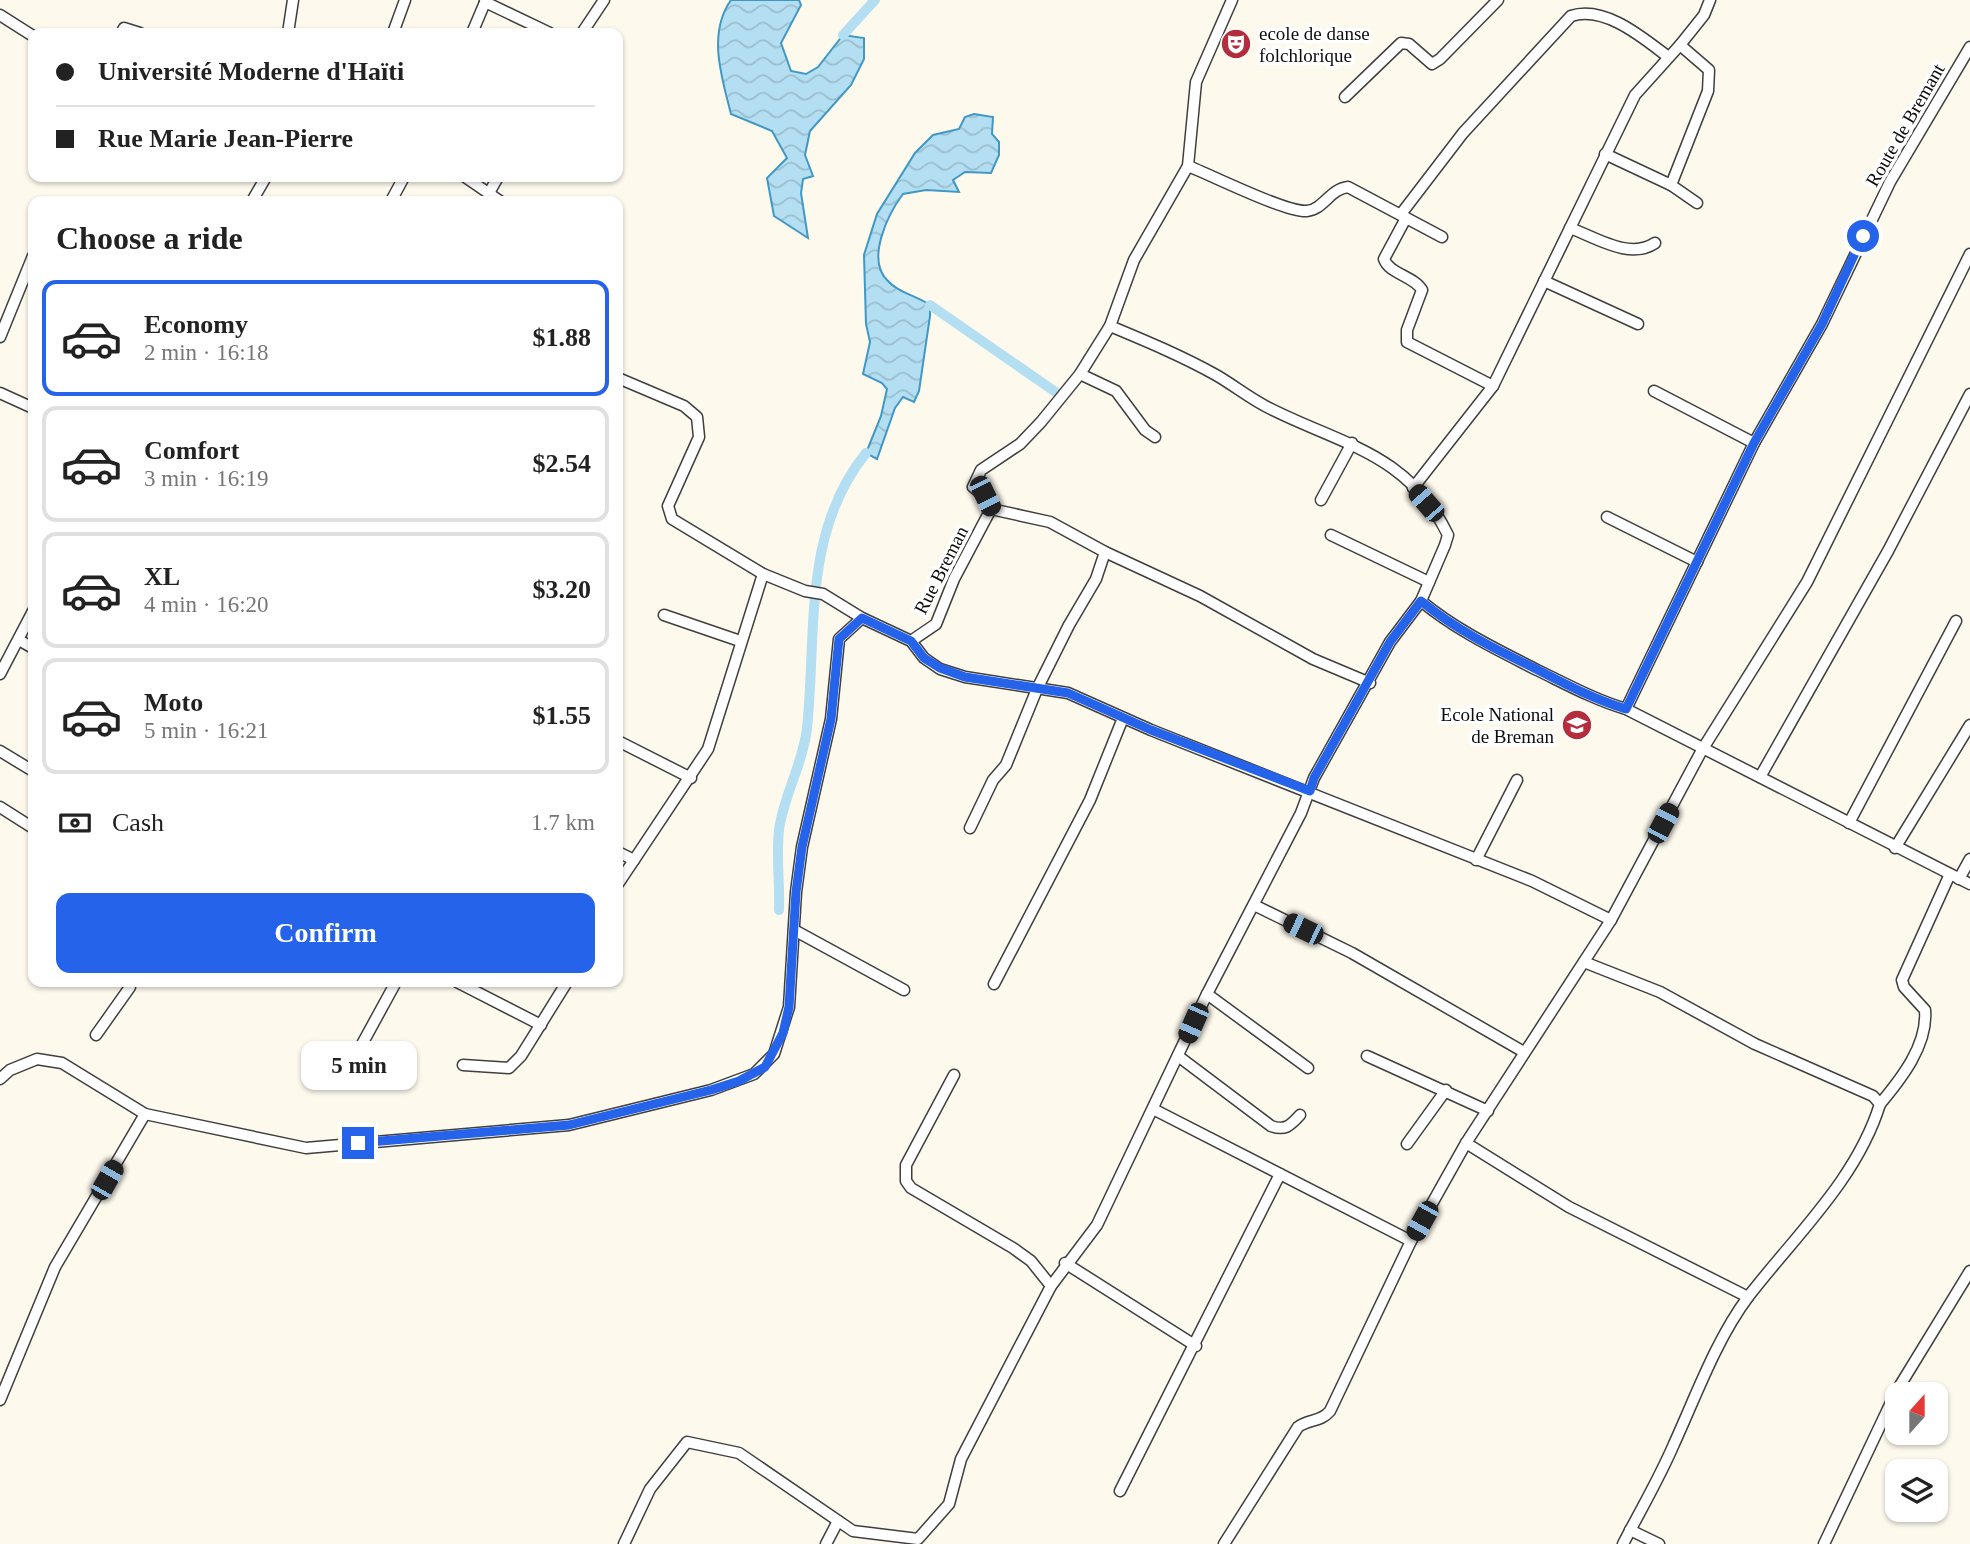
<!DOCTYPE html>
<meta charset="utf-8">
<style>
:root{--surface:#fff;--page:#f2f2f2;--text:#222;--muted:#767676;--line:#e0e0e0;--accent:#2563eb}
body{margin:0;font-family:Georgia,serif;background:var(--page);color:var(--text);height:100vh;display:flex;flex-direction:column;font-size:26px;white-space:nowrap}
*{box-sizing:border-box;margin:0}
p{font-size:23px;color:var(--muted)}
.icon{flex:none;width:38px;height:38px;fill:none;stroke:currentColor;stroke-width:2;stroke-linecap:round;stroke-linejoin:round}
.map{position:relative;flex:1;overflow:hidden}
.sheet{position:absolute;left:28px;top:196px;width:595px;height:791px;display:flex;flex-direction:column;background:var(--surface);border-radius:14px;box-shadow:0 2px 5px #0004}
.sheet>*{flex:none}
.top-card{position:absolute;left:28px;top:28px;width:595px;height:154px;border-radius:14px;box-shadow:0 2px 5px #0004;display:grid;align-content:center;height:154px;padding:0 28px;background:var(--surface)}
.needle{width:46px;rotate:21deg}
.buttons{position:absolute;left:1885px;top:1382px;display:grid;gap:14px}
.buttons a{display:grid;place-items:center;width:63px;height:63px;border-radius:14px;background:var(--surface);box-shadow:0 2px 5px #0004;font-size:35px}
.end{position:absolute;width:32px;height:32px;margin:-16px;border:9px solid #2563eb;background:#fff;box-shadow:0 0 0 4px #fff}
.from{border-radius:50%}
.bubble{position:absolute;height:49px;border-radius:14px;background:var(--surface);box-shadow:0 2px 5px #0004;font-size:23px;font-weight:800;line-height:49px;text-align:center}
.car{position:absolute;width:21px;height:42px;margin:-21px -10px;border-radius:9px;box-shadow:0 0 5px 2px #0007;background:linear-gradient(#222 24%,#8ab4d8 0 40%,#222 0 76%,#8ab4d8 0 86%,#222 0)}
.top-card b{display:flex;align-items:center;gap:24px;height:66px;font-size:26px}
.top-card b+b{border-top:2px solid var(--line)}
.top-card i{width:18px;height:18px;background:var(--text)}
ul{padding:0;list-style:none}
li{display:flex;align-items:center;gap:21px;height:116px;margin:0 14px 10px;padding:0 14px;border:4px solid var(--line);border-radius:14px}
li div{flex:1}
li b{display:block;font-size:26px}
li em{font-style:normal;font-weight:800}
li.active{border-color:var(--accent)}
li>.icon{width:63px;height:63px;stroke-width:1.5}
h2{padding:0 28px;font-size:32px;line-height:84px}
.pay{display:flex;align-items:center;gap:18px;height:77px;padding:0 28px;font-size:26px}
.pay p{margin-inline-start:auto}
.primary-button{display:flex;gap:14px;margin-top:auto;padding:14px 28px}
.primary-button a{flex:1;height:80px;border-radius:14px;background:var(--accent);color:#fff;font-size:28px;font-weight:800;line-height:80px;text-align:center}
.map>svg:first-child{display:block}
</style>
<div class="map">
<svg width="1970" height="1544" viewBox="0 0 1970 1544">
<defs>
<pattern id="water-waves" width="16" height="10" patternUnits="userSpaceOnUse" patternTransform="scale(1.75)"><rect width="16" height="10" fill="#b4dff2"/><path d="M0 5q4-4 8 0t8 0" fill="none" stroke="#9abece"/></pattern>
</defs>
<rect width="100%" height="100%" fill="#fef9ed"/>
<g fill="url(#water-waves)" stroke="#4098c5" stroke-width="2">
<path d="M731 0H799L801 5 781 43 791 71 806 74 818 67 843 35 864 38V59L851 85 810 131 805 155 813 176 803 179 801 193 808 238 774 216 767 178 787 158 772 131 731 114C722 78 707 34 731 0Z"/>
<path d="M974 114 993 117 992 134 999 142V155L991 173 965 172 953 180 959 192 926 190 903 194C888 214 866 259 887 280 897 292 917 296 930 305V316L919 391 914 402 903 397 895 408 877 459 866 453 881 416 887 389 882 383 863 374 870 342 866 324 864 255 877 214 915 153 933 135 959 129 965 117Z"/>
</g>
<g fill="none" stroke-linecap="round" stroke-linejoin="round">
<g stroke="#b4dff2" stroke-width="10">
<path d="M843 35 875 0"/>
<path d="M930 305 1057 393"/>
<path d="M779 910C780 884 776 855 779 830 783 797 803 764 807 728 817 633 802 532 866 453"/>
</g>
<g stroke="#3f3f3f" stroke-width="13">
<g id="minor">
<path d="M485 2 550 33"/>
<path d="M0 15 33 36"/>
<path d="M121 33 124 28 140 33"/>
<path d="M288 33 293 0"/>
<path d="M393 33 405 0"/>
<path d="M472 33 486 0"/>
<path d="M582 33 604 0"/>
<path d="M1680 45 1709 70 1708 91 1671 185 1697 203"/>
<path d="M1345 97 1401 43 1409 44 1432 64 1440 59 1498 0"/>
<path d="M1605 154 1671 185"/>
<path d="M1188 166C1211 175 1287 213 1307 211 1324 209 1330 189 1348 187L1442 237"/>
<path d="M465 177 500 201"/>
<path d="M489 193 498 177"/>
<path d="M252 201 266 177"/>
<path d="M391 201 404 177"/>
<path d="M1401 214 1463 133 1571 16C1604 5 1642 37 1667 56"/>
<path d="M1406 218 1384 259C1389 274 1414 276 1422 290L1407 330V342L1493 386"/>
<path d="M1570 228C1597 238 1630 260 1655 243"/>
<path d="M1544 281 1638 324"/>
<path d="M0 337 33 256"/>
<path d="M1080 374 1116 391 1145 430 1155 437"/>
<path d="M618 378 684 406 697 417 699 437 668 506 672 519 763 574 805 591 823 594 862 618 911 641 924 658 940 669 965 677 1068 693 1151 730 1532 881 1611 920"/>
<path d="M1654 391 1754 443"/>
<path d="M0 393 33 408"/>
<path d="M1413 488 1493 386 1635 95 1680 45 1704 15 1710 0"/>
<path d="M1321 500 1352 443"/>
<path d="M991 509 1050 522 1105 552 1200 596 1313 659 1370 683"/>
<path d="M1607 517 1697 562"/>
<path d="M1331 535 1429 582"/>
<path d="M1421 601C1456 630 1496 649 1537 670 1566 684 1595 700 1626 709L1970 884"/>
<path d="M664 615 740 641"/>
<path d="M19 640 33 648"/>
<path d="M911 641 936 624 954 579 991 509 985 496 973 487 981 470 1020 444 1041 422 1080 374 1110 326 1134 260 1188 166 1196 82 1232 0"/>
<path d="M0 674 33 611"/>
<path d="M1626 709 1754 443 1822 324 1890 182 1970 47"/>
<path d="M618 741 691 778"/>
<path d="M0 751 33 771"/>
<path d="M1760 777 1888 551 1970 394"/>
<path d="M0 807 33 828"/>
<path d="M1849 823 1956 621"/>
<path d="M970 828 993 780 1006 765 1037 689 1069 625 1096 579 1105 552"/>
<path d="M1895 848 1970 725"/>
<path d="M618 852 634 860"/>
<path d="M1476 860 1517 780"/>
<path d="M1959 879 1970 859"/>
<path d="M618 884 708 749 763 574"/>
<path d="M1254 905 1352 953 1524 1052"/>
<path d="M794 930 904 990"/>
<path d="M1584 962 1660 992 1755 1044 1873 1096 1880 1104C1857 1179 1795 1236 1748 1297 1716 1340 1696 1396 1674 1444 1659 1479 1640 1511 1623 1544"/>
<path d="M457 982 541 1025"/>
<path d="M994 984 1090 800 1123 718"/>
<path d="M1207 994 1308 1068"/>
<path d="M96 1035 130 987 129 982"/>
<path d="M1178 1056 1271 1126C1285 1131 1290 1126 1300 1115"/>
<path d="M1367 1056 1488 1111"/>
<path d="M463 1065 509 1068 521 1056 567 982"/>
<path d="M349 1068 396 982"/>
<path d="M954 1075 906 1165V1181L911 1188 1013 1248 1031 1261 1051 1286"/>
<path d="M0 1079 10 1070 37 1059 62 1063 145 1114 306 1148 569 1125 711 1090 754 1074 774 1054 789 1007 796 892 802 847 831 719 839 639 862 618"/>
<path d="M1880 1104C1901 1079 1928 1045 1925 1010L1904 987 1902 980 1950 874"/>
<path d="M1153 1109 1411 1241"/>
<path d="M1466 1143 1569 1207 1748 1297"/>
<path d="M1407 1144 1446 1090"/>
<path d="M1065 1263 1196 1346"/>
<path d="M0 1400 55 1267 145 1114"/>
<path d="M1120 1491 1280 1174"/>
<path d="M1630 1530 1659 1544"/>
<path d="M624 1544 650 1489 687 1442 739 1453 853 1531 918 1539 949 1504 961 1459 1051 1286 1097 1225 1207 994 1301 813 1314 778 1390 642 1421 601 1445 545 1448 535C1409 454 1343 445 1271 409 1252 400 1235 386 1216 375 1182 356 1146 341 1110 326"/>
<path d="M826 1544 838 1521"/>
<path d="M1224 1544 1298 1427C1309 1419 1321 1422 1330 1411L1411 1241 1466 1143 1611 920 1702 750 1807 582 1970 254"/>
<path d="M1824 1544 1896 1392 1970 1271"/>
</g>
</g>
<use href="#minor" stroke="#fff" stroke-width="10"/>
</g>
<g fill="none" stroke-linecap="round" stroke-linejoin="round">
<path stroke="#2563eb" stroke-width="9" d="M358 1143 569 1125 711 1090 739 1081 765 1067 783 1033 789 1007 796 892 802 847 831 719 839 639 862 618 911 641 924 658 940 668 965 677 1068 693 1151 730 1310 791 1314 778 1390 642 1421 601C1455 629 1493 648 1532 667 1563 683 1593 699 1626 709L1754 443 1822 324 1863 236"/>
</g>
<defs>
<g id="theatre-disc" transform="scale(1.575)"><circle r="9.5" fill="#b42d3c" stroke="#fff"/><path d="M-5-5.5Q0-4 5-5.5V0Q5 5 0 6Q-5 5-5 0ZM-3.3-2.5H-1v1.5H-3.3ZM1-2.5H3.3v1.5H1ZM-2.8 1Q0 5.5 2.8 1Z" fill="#fff"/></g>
<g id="school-disc" transform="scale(1.575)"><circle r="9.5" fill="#b42d3c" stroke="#fff"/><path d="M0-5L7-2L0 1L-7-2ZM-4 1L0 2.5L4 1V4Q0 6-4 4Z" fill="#fff"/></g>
</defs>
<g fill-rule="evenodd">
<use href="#theatre-disc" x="1236" y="44"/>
<use href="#school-disc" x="1577" y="725"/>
</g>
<g text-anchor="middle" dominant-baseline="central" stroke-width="7" stroke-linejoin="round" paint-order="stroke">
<g font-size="19" fill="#0c0c0c" stroke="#fff" text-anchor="start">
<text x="1259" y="33">ecole de danse<tspan x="1259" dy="22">folchlorique</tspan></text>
<text x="1554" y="714" text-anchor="end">Ecole National<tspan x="1554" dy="22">de Breman</tspan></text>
</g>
<g font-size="19" fill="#0c0c0c" stroke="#fff">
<text transform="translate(1905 125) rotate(-60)">Route de Bremant</text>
<text transform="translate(941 570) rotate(-63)">Rue Breman</text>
</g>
</g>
</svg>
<div class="buttons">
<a><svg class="needle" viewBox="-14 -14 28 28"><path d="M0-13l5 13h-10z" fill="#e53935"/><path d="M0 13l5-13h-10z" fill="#767676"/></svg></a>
<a><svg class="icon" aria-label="layers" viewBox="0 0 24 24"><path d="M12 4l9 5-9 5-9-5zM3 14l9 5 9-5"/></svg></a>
</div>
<i class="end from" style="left:1863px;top:236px"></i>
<i class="end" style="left:358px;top:1143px"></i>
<div class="bubble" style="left:301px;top:1041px;width:116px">5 min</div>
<i class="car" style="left:985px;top:496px;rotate:154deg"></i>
<i class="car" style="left:1426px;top:503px;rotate:319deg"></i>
<i class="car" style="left:1663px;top:823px;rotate:28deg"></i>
<i class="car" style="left:1303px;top:929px;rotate:296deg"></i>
<i class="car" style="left:1193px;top:1023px;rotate:204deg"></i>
<i class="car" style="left:107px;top:1180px;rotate:30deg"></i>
<i class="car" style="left:1422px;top:1221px;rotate:209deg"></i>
<div class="top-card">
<b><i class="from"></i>Université Moderne d'Haïti</b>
<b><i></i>Rue Marie Jean-Pierre</b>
</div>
<section class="sheet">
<h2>Choose a ride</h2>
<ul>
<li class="active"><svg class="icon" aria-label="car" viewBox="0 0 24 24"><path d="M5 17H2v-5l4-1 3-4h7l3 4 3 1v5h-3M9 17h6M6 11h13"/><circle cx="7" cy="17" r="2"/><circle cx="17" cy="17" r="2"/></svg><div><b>Economy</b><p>2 min · 16:18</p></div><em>$1.88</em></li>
<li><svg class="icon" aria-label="car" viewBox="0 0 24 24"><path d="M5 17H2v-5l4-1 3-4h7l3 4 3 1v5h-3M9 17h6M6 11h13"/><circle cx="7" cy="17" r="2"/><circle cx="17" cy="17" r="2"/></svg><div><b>Comfort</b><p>3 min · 16:19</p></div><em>$2.54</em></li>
<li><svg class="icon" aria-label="car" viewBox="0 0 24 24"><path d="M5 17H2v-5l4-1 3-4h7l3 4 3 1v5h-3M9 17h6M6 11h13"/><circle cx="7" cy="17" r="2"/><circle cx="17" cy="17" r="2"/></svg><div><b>XL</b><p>4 min · 16:20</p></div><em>$3.20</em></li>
<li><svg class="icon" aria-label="car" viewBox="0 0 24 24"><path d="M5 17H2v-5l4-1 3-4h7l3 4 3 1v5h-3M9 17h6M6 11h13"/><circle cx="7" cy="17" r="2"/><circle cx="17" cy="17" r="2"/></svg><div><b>Moto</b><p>5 min · 16:21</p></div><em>$1.55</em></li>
</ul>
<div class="pay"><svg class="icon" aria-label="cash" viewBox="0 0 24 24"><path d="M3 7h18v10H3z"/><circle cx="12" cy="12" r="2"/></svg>Cash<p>1.7 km</p></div>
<div class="primary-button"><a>Confirm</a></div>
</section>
</div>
